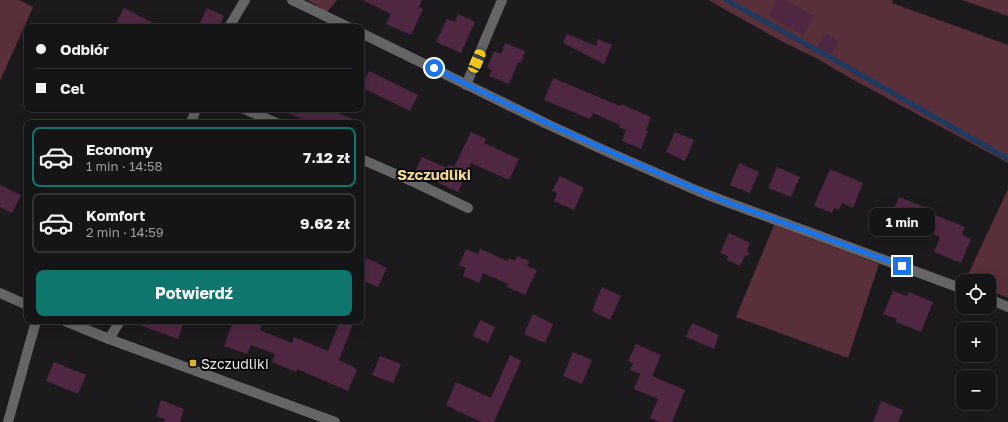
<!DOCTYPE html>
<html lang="pl">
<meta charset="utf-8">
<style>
:root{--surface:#151416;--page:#1e1d1f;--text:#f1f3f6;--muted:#9d9ea1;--line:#343335;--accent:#0f766e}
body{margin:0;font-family:"Golos Text",sans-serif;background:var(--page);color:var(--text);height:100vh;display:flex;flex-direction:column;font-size:15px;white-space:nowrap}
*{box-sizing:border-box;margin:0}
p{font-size:13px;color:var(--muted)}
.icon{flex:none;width:22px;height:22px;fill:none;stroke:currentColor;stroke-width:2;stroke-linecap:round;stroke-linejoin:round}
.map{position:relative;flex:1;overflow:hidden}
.panel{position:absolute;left:24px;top:120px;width:340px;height:204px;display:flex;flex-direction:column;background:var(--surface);border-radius:8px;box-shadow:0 4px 16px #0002,0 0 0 1px var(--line)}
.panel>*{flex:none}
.top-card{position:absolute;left:24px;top:24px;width:340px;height:88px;border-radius:8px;box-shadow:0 4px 16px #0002,0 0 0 1px var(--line);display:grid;align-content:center;height:88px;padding:0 12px;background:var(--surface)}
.buttons{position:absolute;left:956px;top:274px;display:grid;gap:8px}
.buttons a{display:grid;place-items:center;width:40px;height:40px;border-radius:8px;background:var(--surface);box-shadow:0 4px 16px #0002,0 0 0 1px var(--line);font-size:20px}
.end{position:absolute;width:18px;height:18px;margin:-9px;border:5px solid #1a73e8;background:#fff;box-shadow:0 0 0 2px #fff}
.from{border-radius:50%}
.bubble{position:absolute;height:28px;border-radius:8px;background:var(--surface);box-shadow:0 4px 16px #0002,0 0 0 1px var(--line);font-size:13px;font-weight:700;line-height:28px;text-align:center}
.car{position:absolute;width:12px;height:24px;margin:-12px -6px;border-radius:5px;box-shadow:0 0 3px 1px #0007;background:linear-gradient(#f5c518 24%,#345 0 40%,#f5c518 0 76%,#345 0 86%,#f5c518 0)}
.top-card b{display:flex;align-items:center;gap:14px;height:38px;font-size:15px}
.top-card b+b{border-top:1px solid var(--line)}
.top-card i{width:10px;height:10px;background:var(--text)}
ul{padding:7px 0 0;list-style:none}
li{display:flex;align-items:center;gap:12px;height:60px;margin:0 8px 6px;padding:0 4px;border:2px solid var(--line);border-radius:8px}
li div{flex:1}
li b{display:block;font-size:15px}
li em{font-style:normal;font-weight:700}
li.selected{border-color:var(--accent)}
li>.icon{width:36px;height:36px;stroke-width:1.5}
.button{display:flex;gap:8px;margin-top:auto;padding:8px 12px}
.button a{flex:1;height:46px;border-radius:8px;background:var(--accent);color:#fff;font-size:16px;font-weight:700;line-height:46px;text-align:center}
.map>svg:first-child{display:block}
</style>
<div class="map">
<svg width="1008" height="422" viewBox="0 0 1008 422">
<rect width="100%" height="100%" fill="#1c1a1d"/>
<g fill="#592f39">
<path d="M0 0H19L33 7 0 81Z"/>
<path d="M307 0H337L327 12Z"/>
<path d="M708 0H893L892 3 1008 45V163L850 78 818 59 783 42Z"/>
<path d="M962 0H1008V16Z"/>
<path d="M1008 189V298L989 290V281H965Z"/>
<path d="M774 225 879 264 848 358 736 317Z"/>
</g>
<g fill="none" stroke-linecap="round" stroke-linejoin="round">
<path stroke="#1e3b5f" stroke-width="5" d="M726 0 831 58 1008 159"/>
</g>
<g fill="#4f2743">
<path d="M363 0H422L419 7 423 9 411 35 386 24 391 14Z"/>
<path d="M777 0H785L814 16 803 35 769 16Z"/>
<path d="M124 8 161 27H114Z"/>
<path d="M207 8 224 16 219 27H198Z"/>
<path d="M458 14 475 22 461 53 436 42 447 19 455 22Z"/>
<path d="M825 33 838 41 831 54 817 47Z"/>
<path d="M567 34 596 46 598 39 612 45 604 64 563 43Z"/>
<path d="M505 43 525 51 521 63 518 62 509 84 489 76 492 70 487 68 494 51 501 54Z"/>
<path d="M369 71 418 95 410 111 361 87Z"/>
<path d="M553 78 620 106 621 104 651 117 646 130 648 131 641 149 622 141 626 130 619 127 620 125 593 113 590 119 544 100Z"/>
<path d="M279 109H327L361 122 312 123Z"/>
<path d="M471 132 486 139 484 143 519 159 509 180 471 163 458 192 415 172 422 157 447 168 448 165 454 167Z"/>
<path d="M675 132 694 140 685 161 666 152Z"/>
<path d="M739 163 759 172 750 193 730 185Z"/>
<path d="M777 167 800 177 791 197 768 188Z"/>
<path d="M830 169 863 183 853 208 842 203 839 210 834 208 832 213 814 206Z"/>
<path d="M560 176 584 188 574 210 554 201 557 193 552 191Z"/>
<path d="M0 185 21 195 12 213 0 207Z"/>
<path d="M899 197 927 208 925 211 965 227 962 235 971 239 961 263 934 252 940 237 891 216Z"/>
<path d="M729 233 750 243 747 250 750 255 745 256 740 266 727 260 728 256 720 253Z"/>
<path d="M466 249 478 254 480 249 508 261 509 258 515 261 517 256 529 261 527 266 537 270 525 295 507 287 508 284 483 273 479 283 463 276 466 268 459 265Z"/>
<path d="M367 258 387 268 378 287 361 280V271Z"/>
<path d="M602 287 621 296 610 320 592 311Z"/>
<path d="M893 291 907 296 909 292 933 302 921 332 896 322 897 319 883 314Z"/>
<path d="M533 314 553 324 545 343 524 334Z"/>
<path d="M480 320 495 327 488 343 473 336Z"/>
<path d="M134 321H184L178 339 134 323Z"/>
<path d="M233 321H263L260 330 292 343 294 337 328 351 340 321H354L339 360 357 369 348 391 297 369 296 372 272 362 275 354 251 345 247 354 224 346Z"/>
<path d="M692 323 719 335 714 349 686 337Z"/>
<path d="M636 344 661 355 652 376 685 390 672 422H660L650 418 658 399 634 389 640 374 630 370 633 363 628 361Z"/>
<path d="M573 352 592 360 582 384 563 376Z"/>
<path d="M510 355 521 361 494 422H482L453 409H454L446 405 456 382 491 398Z"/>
<path d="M380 356 401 364 393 383 372 375Z"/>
<path d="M54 362 86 375 78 394 46 381Z"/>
<path d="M161 400 184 409 180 422H164L165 419 156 416Z"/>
<path d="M881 401 903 410 898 422H873Z"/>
</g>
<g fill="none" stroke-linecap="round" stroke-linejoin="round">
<g stroke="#656567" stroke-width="10">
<path d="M292 0 348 27"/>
<path d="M229 27 245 0"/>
<path d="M361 33 547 124 608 152 698 191 724 201 814 234 963 289"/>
<path d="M466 85 502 0"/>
<path d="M244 109 277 123"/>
<path d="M191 123 196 109"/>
<path d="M361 159 416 183 468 208"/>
<path d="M0 293 27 305"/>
<path d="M989 299 1008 307"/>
<path d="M65 321 109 339 335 422"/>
<path d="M109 339 120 321"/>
<path d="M8 422 36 321"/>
</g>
</g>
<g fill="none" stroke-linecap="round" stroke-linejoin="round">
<path stroke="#1a73e8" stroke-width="5" d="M434 68C529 116 625 160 724 201L902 266"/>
</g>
<rect fill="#dbb233" stroke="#060607" stroke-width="1.5" x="189" y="359" width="8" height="8" rx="2"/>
<g text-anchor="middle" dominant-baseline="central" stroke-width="4" stroke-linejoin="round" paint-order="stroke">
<g font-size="14" fill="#e8e7e9" stroke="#060607" text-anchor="start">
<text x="201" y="363">Szczudliki</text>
</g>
<g font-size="15" font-weight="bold" fill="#f4d98c" stroke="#060607">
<text x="434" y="174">Szczudliki</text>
</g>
</g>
</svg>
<div class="buttons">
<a><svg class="icon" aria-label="locate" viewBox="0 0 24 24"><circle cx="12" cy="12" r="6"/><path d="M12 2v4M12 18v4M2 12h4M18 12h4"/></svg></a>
<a>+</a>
<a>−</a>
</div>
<i class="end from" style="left:434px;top:68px"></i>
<i class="end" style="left:902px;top:266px"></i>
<div class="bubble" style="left:869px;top:208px;width:66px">1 min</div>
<i class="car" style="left:477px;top:61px;rotate:23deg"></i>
<div class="top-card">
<b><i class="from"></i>Odbiór</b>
<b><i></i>Cel</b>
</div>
<section class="panel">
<ul>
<li class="selected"><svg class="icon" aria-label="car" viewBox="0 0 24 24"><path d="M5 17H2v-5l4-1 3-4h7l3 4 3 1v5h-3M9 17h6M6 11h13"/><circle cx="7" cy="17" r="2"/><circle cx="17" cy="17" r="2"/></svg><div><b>Economy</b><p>1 min · 14:58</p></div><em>7.12 zł</em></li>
<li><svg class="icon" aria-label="car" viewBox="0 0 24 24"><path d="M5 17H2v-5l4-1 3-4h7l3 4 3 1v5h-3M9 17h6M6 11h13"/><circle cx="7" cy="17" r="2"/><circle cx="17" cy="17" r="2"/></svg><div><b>Komfort</b><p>2 min · 14:59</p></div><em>9.62 zł</em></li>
</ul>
<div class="button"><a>Potwierdź</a></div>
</section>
</div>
